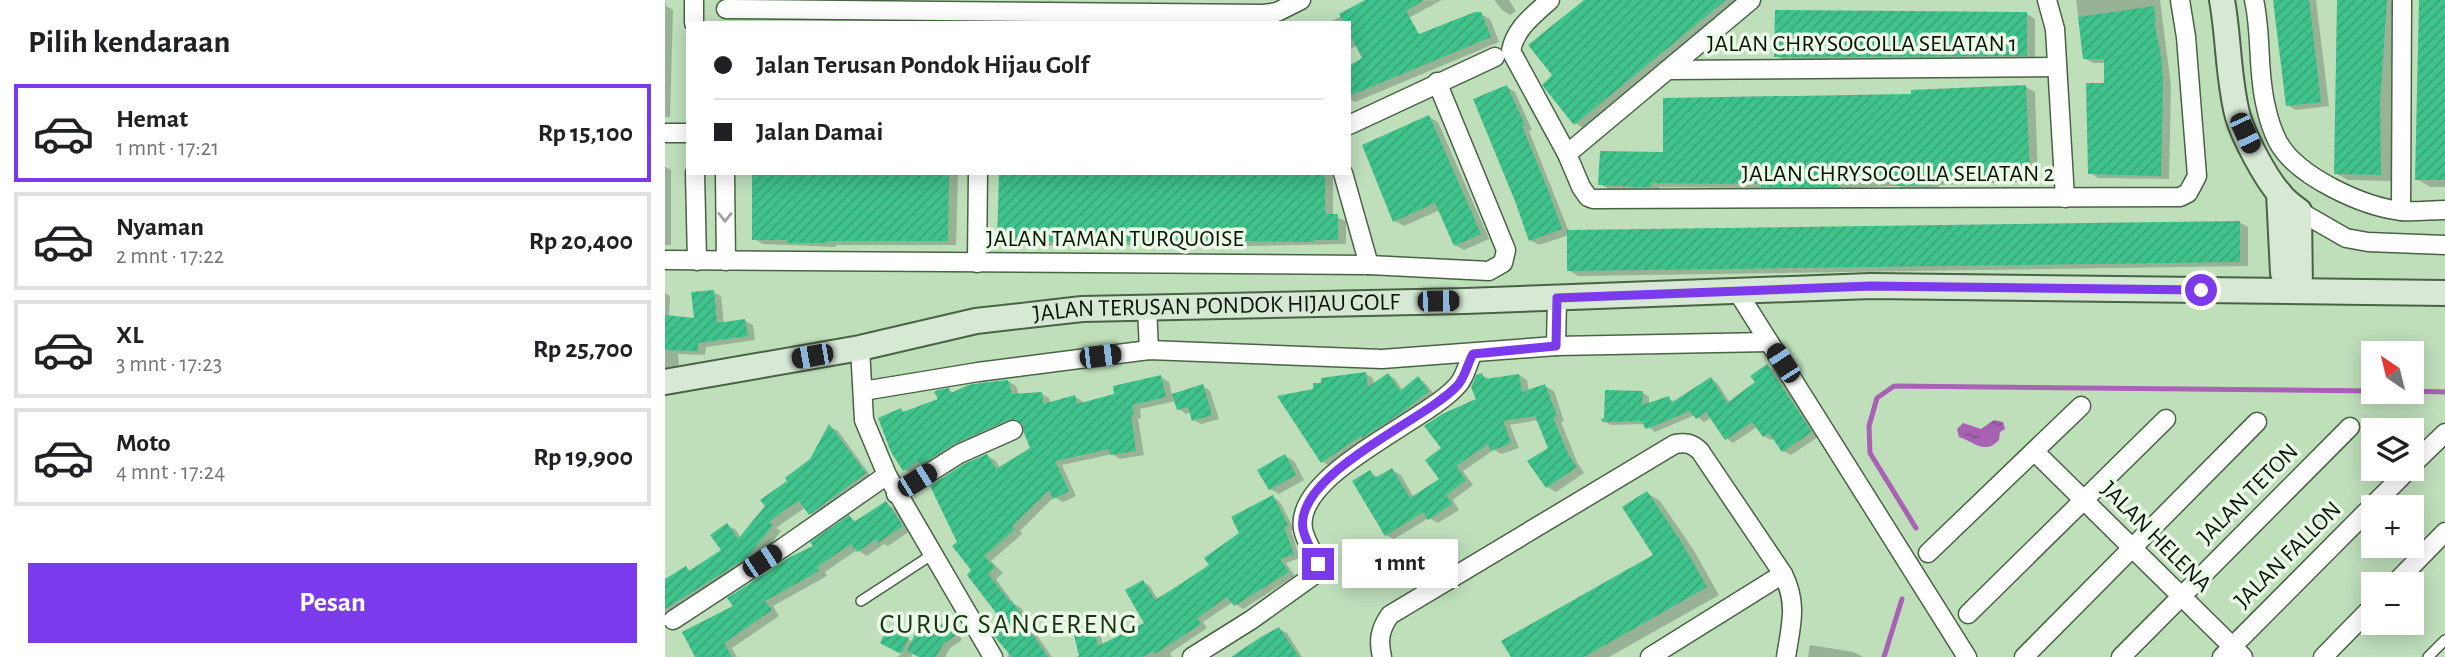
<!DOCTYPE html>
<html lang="id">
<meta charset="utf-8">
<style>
:root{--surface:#fff;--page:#f6f6f6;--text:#202124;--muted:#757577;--line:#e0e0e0;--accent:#7c3aed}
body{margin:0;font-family:"Alegreya Sans",sans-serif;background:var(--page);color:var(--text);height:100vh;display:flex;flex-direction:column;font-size:26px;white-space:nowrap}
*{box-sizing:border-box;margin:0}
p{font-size:23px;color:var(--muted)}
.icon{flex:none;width:38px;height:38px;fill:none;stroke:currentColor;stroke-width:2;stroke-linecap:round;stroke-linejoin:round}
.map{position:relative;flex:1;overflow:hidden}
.sheet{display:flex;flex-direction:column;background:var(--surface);width:665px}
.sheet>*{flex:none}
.top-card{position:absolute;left:21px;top:21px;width:665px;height:154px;border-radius:0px;box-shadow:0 4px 18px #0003;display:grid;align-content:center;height:154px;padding:0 28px;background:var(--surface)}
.needle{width:46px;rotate:325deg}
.tools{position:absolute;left:1696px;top:341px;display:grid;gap:14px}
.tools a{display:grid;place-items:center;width:63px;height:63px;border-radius:0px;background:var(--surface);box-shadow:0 4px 18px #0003;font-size:35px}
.end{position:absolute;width:32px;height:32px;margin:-16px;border:9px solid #7c3aed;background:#fff;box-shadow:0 0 0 4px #fff}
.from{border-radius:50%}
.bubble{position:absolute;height:49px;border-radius:0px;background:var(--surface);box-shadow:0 4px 18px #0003;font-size:23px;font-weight:700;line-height:49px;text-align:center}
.car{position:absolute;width:21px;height:42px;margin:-21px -10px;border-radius:9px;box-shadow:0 0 5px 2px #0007;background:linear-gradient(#222 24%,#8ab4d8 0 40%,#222 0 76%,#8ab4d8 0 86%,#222 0)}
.top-card b{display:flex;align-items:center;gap:24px;height:66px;font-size:26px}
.top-card b+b{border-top:2px solid var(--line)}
.top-card i{width:18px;height:18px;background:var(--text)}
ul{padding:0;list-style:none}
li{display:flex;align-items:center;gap:21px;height:98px;margin:0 14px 10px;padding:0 14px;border:4px solid var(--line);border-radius:0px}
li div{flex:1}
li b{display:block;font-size:26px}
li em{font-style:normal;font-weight:700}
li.on{border-color:var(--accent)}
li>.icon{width:63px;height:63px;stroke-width:1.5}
h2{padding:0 28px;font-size:32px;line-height:84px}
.primary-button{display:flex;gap:14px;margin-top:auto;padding:14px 28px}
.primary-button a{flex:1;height:80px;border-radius:0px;background:var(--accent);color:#fff;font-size:28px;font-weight:700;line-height:80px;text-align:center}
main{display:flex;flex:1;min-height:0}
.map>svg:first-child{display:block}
</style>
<main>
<section class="sheet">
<h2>Pilih kendaraan</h2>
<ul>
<li class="on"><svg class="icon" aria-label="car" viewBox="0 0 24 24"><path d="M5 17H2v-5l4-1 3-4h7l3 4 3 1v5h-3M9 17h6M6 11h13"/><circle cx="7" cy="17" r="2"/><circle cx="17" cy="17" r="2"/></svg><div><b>Hemat</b><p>1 mnt · 17:21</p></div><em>Rp 15,100</em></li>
<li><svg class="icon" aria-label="car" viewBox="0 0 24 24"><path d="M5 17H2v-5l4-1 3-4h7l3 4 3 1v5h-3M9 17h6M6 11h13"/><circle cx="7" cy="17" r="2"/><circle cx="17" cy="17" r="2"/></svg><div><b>Nyaman</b><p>2 mnt · 17:22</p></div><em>Rp 20,400</em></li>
<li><svg class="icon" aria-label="car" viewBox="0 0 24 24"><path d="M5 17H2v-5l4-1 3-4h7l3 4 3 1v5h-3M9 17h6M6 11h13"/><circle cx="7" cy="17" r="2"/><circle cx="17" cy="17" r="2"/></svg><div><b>XL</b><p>3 mnt · 17:23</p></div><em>Rp 25,700</em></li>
<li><svg class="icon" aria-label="car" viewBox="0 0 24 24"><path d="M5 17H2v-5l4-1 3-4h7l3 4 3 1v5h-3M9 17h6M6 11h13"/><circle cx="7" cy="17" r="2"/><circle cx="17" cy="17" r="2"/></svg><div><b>Moto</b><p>4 mnt · 17:24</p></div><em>Rp 19,900</em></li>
</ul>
<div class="primary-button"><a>Pesan</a></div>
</section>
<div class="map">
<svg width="1780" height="657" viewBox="0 0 1780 657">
<defs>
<pattern id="water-ripples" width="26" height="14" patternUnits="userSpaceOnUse" patternTransform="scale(1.75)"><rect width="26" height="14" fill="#a762b3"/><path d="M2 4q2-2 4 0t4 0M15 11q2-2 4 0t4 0" fill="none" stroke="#865090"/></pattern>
<pattern id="building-hatch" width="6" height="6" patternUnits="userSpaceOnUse" patternTransform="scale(1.75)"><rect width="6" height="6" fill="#3fc28c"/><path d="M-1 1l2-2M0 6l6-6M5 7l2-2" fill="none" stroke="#36a677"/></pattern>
</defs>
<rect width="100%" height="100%" fill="#bfdfbb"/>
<path fill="url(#water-ripples)" d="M1329 420 1338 422 1340 429 1335 432 1334 440C1320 455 1309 442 1294 437L1292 429 1298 423 1316 429Z"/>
<g fill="#0003">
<path d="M0 0 1 6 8 10 5 117H0Z"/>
<path d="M777 0 684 50V23H664L703 1Z"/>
<path d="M829 0H844L851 11 845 15 837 10Z"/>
<path d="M922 0H1081L920 129 910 123 889 75Z"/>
<path d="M1411 0H1495L1506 86 1504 179 1433 178 1425 173 1441 84 1440 63H1428L1419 58Z"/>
<path d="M1610 0H1651L1664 106 1631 110 1622 105Z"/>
<path d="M1674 0H1734L1730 49 1728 181 1683 180 1670 173Z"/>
<path d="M1755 0H1780V187H1765L1752 179Z"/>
<path d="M816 14 825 19 834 42 690 102 684 99V65L795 19Z"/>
<path d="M1362 14 1370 19V60L1120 61 1111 56Z"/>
<path d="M842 87 850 92 867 130 864 131 904 232 1574 222 1583 227V266L913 276 904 270V235L874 245 865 240Z"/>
<path d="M1361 87 1370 92 1373 181 1274 185V189L1240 190 1233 186 1182 188V191H1106L1101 188 994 187V191L944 189 935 184 1000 154 1247 96Z"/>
<path d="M764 117 773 122 824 239 799 250 790 245 775 210 739 226 730 221Z"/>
<path d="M0 167 6 170V245H0Z"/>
<path d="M89 173H293L291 245H171V247L98 244 89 239Z"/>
<path d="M335 173H668V216L681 221V244L521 247 517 245 342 246 333 241Z"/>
<path d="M48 292 56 296 59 324 80 321 88 325 90 340 41 347 40 355 13 354 14 367 0 369V293L5 296 4 317 31 320Z"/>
<path d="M1102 366 1110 370 1153 437 1126 455 1118 451 1110 438 1106 440 1099 436 1092 427 1068 443 1061 438 1047 417 1039 422 1030 415 990 432 980 424 946 425 938 421 977 392 984 397V404L1003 398 1010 402 1046 379 1053 384 1065 403 1093 383Z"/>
<path d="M701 374 708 378 709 385 723 375 730 379 738 391 753 378 760 383 771 396 665 466 658 462 650 390Z"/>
<path d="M817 375 826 380 854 375 862 380 864 391 880 386 889 391 899 421 896 422 912 462 919 473 891 492 882 487 865 462 885 448 873 420 845 425 854 448 836 454 829 450 798 471 808 485 788 500 794 510 773 523 764 518 729 539 721 535 705 472 714 478 727 470 736 475 749 498 776 480 778 448 813 399Z"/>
<path d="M496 377 504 382 507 395 538 386 545 391 554 419 536 424 529 420 526 412 521 414 514 409 511 401 475 409 476 418 473 419 479 455 455 459 447 454 397 465 411 496 398 502 389 497 355 531 357 534 326 561 338 573 331 579 349 604 356 608 370 628 368 630 387 657H342L345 653 343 626 294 543 322 456 331 461 335 468 367 448 358 423 353 424 248 474 239 469 236 410 241 413 275 400 283 390 289 393 343 381 351 386 354 395 377 394 385 399V403L410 397 419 402 451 396Z"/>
<path d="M165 427 173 431 208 479 154 519 146 514 141 507 111 528 116 531 92 562 0 622V581L21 568 27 572 58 551 62 525 71 530 76 538 124 482 147 460Z"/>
<path d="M620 456 629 461 639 480 614 494 605 489Z"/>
<path d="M982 493 995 501 1028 549 1054 595 944 657H848L990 556Z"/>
<path d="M608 497 615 502 629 529 626 531 635 558 621 563 630 576 578 609 568 602 538 622 542 628 505 653 507 657H417L428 632 436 637 438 646 481 624 478 582 485 586 493 600 546 566Z"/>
<path d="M221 503 229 508 245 531 223 546 219 544 202 556 192 550 160 572 162 576 108 606 114 616 67 648 72 657H32L71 607 151 547 184 517 192 522Z"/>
<path d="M281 623 289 627 297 640 285 648 280 657H257L248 653 246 657H232L238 653 226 647 224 629 248 642 257 639Z"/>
<path d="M614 629 622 633 637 657H567Z"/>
<path d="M1145 645 1189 652 1198 657H1143Z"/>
</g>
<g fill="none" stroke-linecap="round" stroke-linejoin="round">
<g stroke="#a762b3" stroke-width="5">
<path d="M1746 391 1780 392"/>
<path d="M1251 528 1205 453 1204 426 1212 398 1229 386 1708 391"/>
<path d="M1219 657 1237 599"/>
</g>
</g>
<g fill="url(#building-hatch)">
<path d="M700 0H759L741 11 754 34 810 12H816L826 37 684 96V66L697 58 684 33V23H679L674 14Z"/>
<path d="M919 0H1061L909 125 877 85 887 75 863 45Z"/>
<path d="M1608 0H1644L1656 102 1621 106Z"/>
<path d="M1672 0H1722L1715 102 1716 175 1669 174Z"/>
<path d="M1754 0H1780V180H1750Z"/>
<path d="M1489 6 1491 21H1489L1496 57 1498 80 1496 176 1423 174 1421 83H1439V59H1418L1413 17Z"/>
<path d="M1110 10 1362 12V56L1109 57Z"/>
<path d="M842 85 860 125 857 126 883 190 897 229 864 241 850 201 808 99Z"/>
<path d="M1361 85 1365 177 1266 181V185L1229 186V182L1174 184V187H1096V184L986 183V187H974L933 185 935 151 998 152V98L1246 94V90Z"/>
<path d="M764 115 816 234 789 246 770 203 728 222 697 145Z"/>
<path d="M87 173H284L283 241H162V243H122V240H87Z"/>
<path d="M334 173H660V214H673V240H649V242L573 241 511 243V241L332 242Z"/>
<path d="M1575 221V262L902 271V230Z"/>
<path d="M49 290 52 323 80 319 83 336 33 343V351L0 350V315L29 318 26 292Z"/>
<path d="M1102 364 1147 432 1117 452 1104 433 1098 437 1087 422 1060 440 1041 412 1031 419 1025 411 981 429 977 423 980 421 937 422 936 419 939 418 940 390 978 391 977 405 1004 396 1006 403 1046 377 1062 403 1090 382 1085 376Z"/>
<path d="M701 372 703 387 723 373 735 391 753 376 764 391 736 413 697 438 696 436 656 463 612 396 648 389V383H656V378Z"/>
<path d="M817 373 820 379 854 374 857 392 880 384 892 416 888 418 904 456 912 467 881 488 862 461 883 448 870 416 838 421 846 443 826 451 823 444 791 466 801 480 781 495 787 504 763 520 758 512 720 536 687 481 705 470 710 478 727 468 745 498 774 479 760 460 776 448 759 426 777 414 811 399 806 387 811 375Z"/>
<path d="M496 375 501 397 467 405 469 414 466 415 471 451 445 455 444 449 390 461 404 491 388 499 384 490 347 526 350 529 319 556 330 567 323 574 345 602 347 601 362 623 360 624 383 657H347L329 636 341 626 302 575 306 570 287 546 292 542 265 486 299 464 322 454 331 469 365 448 359 433 358 425 350 419 343 420 289 444 255 465 253 461 238 471 226 452 213 418 236 408 238 412 273 399 269 392 273 390 284 388 286 393 303 385 315 383 343 380 347 394 377 392 378 404 410 395 412 404 449 394 448 386Z"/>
<path d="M538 384 547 415 527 421 523 407 512 410 507 394Z"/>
<path d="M164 424 201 473 144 515 134 501 122 508 104 522 108 525 83 557 0 609V579L21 566 24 571 56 550 45 535 62 523 73 539 100 506 95 500 122 481 120 478 145 459Z"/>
<path d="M620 454 631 475 604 490 592 470Z"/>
<path d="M982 491 1015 540 1042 587 919 657H846L836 641 988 555 957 507Z"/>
<path d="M608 495 623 525 619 527 629 554 615 559 624 572 569 606 562 597 532 618 536 624 490 654 489 651 477 657H412L414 656 409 635 429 630 433 646 479 623 460 590 478 580 490 600 514 585 544 565 539 558 574 533 566 517Z"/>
<path d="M221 501 238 526 213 543 211 539 192 552 186 544 152 567 154 571 100 601 107 610 59 643 67 657H30L17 632 68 606 62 598 125 557 148 546 145 542 184 515 189 522Z"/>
<path d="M281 621 291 635 278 644 271 657H254L242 651 250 634 257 637Z"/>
<path d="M223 627 244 638 236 654 215 643Z"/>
<path d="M614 627 634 657H566L596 637Z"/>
</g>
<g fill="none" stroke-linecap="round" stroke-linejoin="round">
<g stroke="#486344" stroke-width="12">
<g id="lane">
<path d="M196 601 268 554"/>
<path d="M1763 657 1780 640"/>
</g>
</g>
<g stroke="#486344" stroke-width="21">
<g id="street">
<path d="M29 0V23"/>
<path d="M885 0C869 15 850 28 846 51L902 154 916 187 923 197 928 199 1515 197 1523 193 1532 176 1521 37 1515 0"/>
<path d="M1382 0 1390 29 1400 198"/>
<path d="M1589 0C1597 35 1592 72 1601 107 1603 117 1608 132 1613 142 1632 177 1699 207 1737 211 1751 212 1766 210 1780 210"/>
<path d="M61 9 599 14 612 12 636 0"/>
<path d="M1002 70 1392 67"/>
<path d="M684 125 830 57"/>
<path d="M0 133H23"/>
<path d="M902 154 1086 0"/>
<path d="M30 173 32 261"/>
<path d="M60 173 61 261"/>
<path d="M678 173 704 265"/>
<path d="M1634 211 1681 238 1703 242 1780 245"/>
<path d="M1736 211 1737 0"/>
<path d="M0 260 704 265 824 271 838 263 841 250 772 82"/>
<path d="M312 263 313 173"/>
<path d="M1072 291 1302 657"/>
<path d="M482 307 484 350"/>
<path d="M891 346 892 298"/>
<path d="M195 348 199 420 222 475 328 657"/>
<path d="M198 391 313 372 484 350 717 359 891 346 1104 342"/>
<path d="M1369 451 1578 657"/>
<path d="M1746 466 1780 433"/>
<path d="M231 494 294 454 348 430"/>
<path d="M1263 553 1416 406"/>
<path d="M1729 584 1780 532"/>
<path d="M1303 614 1501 419"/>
<path d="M8 620 119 547 222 475"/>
<path d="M527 657 586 620 649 575 653 564C649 553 640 541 638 529 629 474 758 423 791 387 800 379 802 364 808 353"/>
<path d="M717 657C713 640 715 629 725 615L1010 444C1020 442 1027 443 1035 451L1118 574C1133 604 1126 625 1121 657"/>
<path d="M985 657 1118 574"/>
<path d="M1359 657 1592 422"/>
<path d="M1456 657 1685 427"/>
<path d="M1557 657 1744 469"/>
<path d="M1658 657 1708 606"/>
</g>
</g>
<g stroke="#486344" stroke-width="28">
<g id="secondary">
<path d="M1557 0C1564 38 1563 81 1573 117 1579 137 1600 177 1614 193 1619 200 1627 206 1634 211L1635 291"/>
<path d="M1614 193 1618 273"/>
<path id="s1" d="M0 382 195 348 311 321 417 309 800 301 1206 286 1780 293"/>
</g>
</g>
<use href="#lane" stroke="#fff" stroke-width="9"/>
<use href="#street" stroke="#fff" stroke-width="18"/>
<use href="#secondary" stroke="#d7e8d5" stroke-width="24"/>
</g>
<defs><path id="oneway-chevron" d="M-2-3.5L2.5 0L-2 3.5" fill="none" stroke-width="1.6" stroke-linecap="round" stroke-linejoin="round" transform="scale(1.75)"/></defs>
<use stroke="#9da19c" href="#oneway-chevron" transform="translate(60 217) rotate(90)"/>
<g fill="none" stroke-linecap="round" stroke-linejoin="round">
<path stroke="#7c3aed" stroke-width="9" d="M653 564C649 553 640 541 638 529 629 474 757 422 791 387 800 379 802 364 808 354L891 346 892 298 1206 286 1536 290"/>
</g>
<g text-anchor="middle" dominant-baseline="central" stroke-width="7" stroke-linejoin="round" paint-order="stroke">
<g font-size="24" fill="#0a1508" stroke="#ebfbe8">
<text x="1197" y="44">JALAN CHRYSOCOLLA SELATAN 1</text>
<text x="1233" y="174">JALAN CHRYSOCOLLA SELATAN 2</text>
<text x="450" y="239">JALAN TAMAN TURQUOISE</text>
<text stroke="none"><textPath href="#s1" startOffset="558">JALAN TERUSAN PONDOK HIJAU GOLF</textPath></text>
<text transform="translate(1583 494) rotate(-45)">JALAN TETON</text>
<text transform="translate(1491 537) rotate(45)">JALAN HELENA</text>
<text transform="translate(1623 555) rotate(-45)">JALAN FALLON</text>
</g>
<g font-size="28" letter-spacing="2" fill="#193316" stroke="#ebfbe8">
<text x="344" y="625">CURUG SANGERENG</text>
</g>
</g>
</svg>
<div class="tools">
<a><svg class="needle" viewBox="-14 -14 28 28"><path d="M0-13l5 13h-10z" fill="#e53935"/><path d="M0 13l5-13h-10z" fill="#757577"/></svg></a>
<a><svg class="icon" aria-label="layers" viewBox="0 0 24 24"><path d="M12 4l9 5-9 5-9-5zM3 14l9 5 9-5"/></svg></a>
<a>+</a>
<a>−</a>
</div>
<i class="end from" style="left:1536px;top:290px"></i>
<i class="end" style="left:653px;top:564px"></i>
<div class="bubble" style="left:677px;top:539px;width:116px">1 mnt</div>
<i class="car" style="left:1580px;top:133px;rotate:155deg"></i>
<i class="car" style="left:773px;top:301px;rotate:89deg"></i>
<i class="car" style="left:147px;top:356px;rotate:260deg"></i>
<i class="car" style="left:435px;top:356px;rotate:83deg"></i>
<i class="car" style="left:1118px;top:363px;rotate:327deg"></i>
<i class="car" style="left:252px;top:480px;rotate:58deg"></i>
<i class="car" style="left:97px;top:561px;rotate:57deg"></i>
<div class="top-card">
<b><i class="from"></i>Jalan Terusan Pondok Hijau Golf</b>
<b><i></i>Jalan Damai</b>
</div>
</div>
</main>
